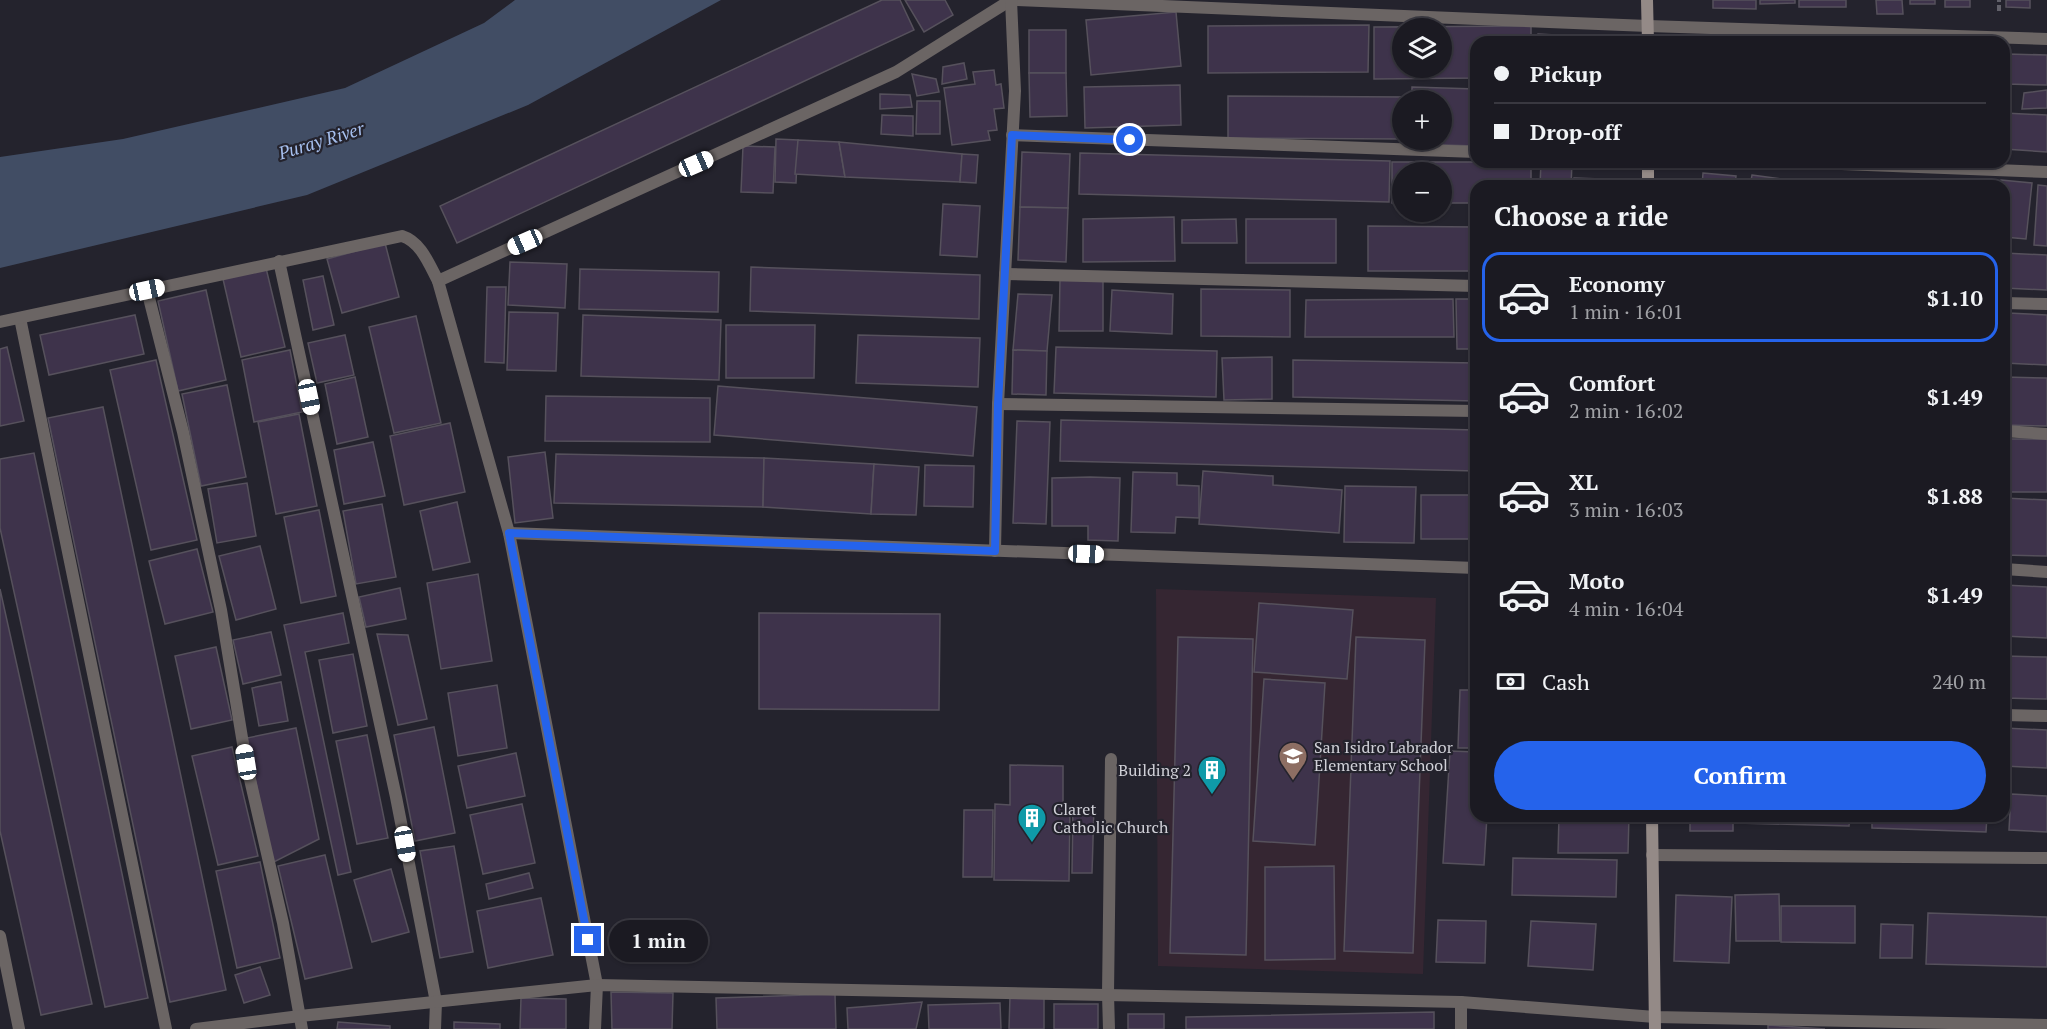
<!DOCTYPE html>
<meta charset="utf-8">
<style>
:root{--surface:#1b1a22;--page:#24232a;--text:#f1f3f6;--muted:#a0a1a5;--line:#393840;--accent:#2563eb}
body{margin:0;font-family:"PT Serif",serif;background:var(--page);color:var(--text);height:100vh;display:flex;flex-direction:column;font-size:22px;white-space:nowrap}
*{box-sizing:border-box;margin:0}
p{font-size:20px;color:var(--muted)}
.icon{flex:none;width:33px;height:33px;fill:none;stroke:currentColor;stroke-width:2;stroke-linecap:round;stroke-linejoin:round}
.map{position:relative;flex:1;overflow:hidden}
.sheet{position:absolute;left:1470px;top:180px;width:540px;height:642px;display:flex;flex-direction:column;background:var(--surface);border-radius:18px;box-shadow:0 2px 4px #0004,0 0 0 2px var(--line)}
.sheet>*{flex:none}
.banner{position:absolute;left:1470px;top:36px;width:540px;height:132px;border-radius:18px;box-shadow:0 2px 4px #0004,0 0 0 2px var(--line);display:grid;align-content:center;height:132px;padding:0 24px;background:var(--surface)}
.controls{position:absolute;left:1392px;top:18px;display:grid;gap:12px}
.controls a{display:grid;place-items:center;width:60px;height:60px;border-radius:50%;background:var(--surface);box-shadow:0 2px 4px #0004,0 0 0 2px var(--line);font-size:30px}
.end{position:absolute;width:27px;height:27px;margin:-14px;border:8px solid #2563eb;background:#fff;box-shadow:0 0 0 3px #fff}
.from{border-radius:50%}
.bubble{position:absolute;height:42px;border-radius:21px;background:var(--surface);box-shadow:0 2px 4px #0004,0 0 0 2px var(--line);font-size:20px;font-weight:800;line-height:42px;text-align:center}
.car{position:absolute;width:18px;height:36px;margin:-18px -9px;border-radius:8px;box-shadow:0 0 4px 2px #0007;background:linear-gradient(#fff 24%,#345 0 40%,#fff 0 76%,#345 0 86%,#fff 0)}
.banner b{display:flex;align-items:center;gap:21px;height:57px;font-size:22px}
.banner b+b{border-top:2px solid var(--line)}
.banner i{width:15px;height:15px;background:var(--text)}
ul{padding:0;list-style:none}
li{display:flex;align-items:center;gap:18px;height:90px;margin:0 12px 9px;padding:0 12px;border:3px solid transparent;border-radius:18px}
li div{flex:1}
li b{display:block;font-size:22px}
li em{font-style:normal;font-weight:800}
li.active{border-color:var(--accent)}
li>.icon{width:54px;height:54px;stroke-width:1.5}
h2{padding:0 24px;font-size:27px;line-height:72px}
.pay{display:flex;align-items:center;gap:15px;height:66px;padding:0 24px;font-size:22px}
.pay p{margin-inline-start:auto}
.action{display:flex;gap:12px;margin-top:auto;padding:12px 24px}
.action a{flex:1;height:69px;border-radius:36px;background:var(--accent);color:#fff;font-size:24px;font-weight:800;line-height:69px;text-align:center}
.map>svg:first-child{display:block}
</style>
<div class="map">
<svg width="2047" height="1029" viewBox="0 0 2047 1029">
<rect width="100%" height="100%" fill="#24232d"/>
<path fill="#352632" d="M1156 589 1436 598 1423 974 1158 966Z"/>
<path fill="#414d64" d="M515 0H721L528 105 307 195 0 268V157L123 139 345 88 484 23Z"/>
<g fill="#3e334b" stroke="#56515c" stroke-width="1.5" fill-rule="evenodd">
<path d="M882 0H900L914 30 457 243 440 206Z"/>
<path d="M905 0H945L953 15 924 32Z"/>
<path d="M1713 0H1756V9L1713 8Z"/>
<path d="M1760 0H1795V3L1760 4Z"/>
<rect x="1799" y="0" width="47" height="7"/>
<path d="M1876 0H1902L1903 14H1877Z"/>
<rect x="1910" y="0" width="25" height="4"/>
<rect x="1945" y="0" width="25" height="7"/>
<path d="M2006 0H2030V8L2006 7Z"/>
<path d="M1176 12 1181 66 1091 75 1086 20Z"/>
<path d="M1369 25 1368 72 1208 73V26Z"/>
<path d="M1531 26V42H1476V78L1374 79V27ZM1402 28H1442V68H1402Z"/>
<rect x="1029" y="30" width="37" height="43"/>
<path d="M1538 34 1573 36 1572 42H1537Z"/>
<path d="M1575 37 1631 40 1630 42H1575Z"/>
<path d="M2007 54 2047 55V85L2006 84Z"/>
<path d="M964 63 967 79 942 84 943 67Z"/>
<path d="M994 70 996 85 1001 84 1004 108 994 109 997 130 988 131 990 140 952 145 944 88 975 84 973 72Z"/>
<path d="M1029 73H1066L1067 116 1030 117Z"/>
<path d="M912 74 936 79 939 92 917 96Z"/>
<path d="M1180 85 1181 125 1085 128 1084 87Z"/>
<path d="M1412 87 1476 89V146L1410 144V140H1442V100H1412Z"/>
<path d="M2047 90V108L2022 109 2024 93Z"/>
<path d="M880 94 910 95 912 107 880 109Z"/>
<path d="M1228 96 1408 97V100H1402V139L1228 138Z"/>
<path d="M917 101H940V134H916Z"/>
<path d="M2004 113 2047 115V152L2004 149Z"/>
<path d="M882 115 913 116V136L881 134Z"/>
<path d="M776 139 798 140 796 183 775 182Z"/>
<path d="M798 140 839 142 845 177 795 174Z"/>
<path d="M839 142 962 154 960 182 845 177Z"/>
<path d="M743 146 775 147 773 193 741 192Z"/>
<path d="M1022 152 1070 154 1068 208 1020 207Z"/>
<path d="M1080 153 1390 161 1389 202 1079 194Z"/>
<path d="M962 154 978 155 976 183 960 182Z"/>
<path d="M1392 162H1531V186H1476V203H1442V172H1402V203H1392Z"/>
<path d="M1541 162H1572L1571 186H1540Z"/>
<path d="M1703 173 1736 176 1735 186H1702Z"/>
<path d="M1752 175 1789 180 1788 186H1750Z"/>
<path d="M1574 178 1629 180V186H1573Z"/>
<path d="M1938 179 1965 182V186H1937Z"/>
<path d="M2001 180 2032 183 2026 239 2004 237V186H2001Z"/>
<path d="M1798 182 1830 184V186H1798Z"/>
<path d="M2038 185 2047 186V246L2034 245Z"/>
<path d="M943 204 980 206 977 257 940 255Z"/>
<path d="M1020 207 1068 208 1066 262 1018 260Z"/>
<path d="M1174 217 1175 261 1083 262V219Z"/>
<path d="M1236 219 1237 243H1182V220Z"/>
<rect x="1246" y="219" width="90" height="44"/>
<path d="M1368 226 1476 227V271H1368Z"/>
<path d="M385 243 399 297 342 313 327 259Z"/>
<path d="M2004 253 2047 255V290L2004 288Z"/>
<path d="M510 262 567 264 565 308 508 305Z"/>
<path d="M751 267 980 275 979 319 750 311Z"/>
<path d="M266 268 285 347 241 357 223 279Z"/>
<path d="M580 269 719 272 718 312 579 309Z"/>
<path d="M323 276 334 325 313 330 303 280Z"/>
<path d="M1060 279H1103V331H1059Z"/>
<path d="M487 287H506L504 363 485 362Z"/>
<path d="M1201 289 1290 290V337L1201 336Z"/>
<path d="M206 290 226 380 178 391 158 301Z"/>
<path d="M1112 290 1173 294 1172 334 1110 331Z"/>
<path d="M1018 294 1052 295 1047 351 1013 350Z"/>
<path d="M1453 299 1454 337H1305L1306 300Z"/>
<path d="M1456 299H1476V349H1457Z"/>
<path d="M509 312 558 313 556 371 507 370Z"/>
<path d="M2008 313 2047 315V365L2005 363Z"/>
<path d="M135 315 144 354 49 375 40 335Z"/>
<path d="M583 315 721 320 719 380 581 376Z"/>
<path d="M416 316 441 423 394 433 369 327Z"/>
<path d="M726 325H815L814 378H726Z"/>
<path d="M345 335 354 375 317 383 308 343Z"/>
<path d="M858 335 980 338 978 387 856 383Z"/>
<path d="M7 347 24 421 0 426V349Z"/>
<path d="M1056 347 1217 351 1216 397 1054 393Z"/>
<path d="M290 350 302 412 254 422 242 360Z"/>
<path d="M1013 350 1047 351 1046 395 1012 394Z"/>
<path d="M1272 357V399L1224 400 1222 358Z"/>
<path d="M156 360 197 540 151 550 110 370Z"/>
<path d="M1293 360 1476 363V401L1293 397Z"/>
<path d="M355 377 368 437 337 444 325 384Z"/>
<path d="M2004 377 2047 378V426L2004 425Z"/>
<path d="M227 385 246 477 201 486 182 394Z"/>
<path d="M718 386 977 407 973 456 714 435Z"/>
<path d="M546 396 710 398V442L545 441Z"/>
<path d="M103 407 226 990 170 1002 48 418Z"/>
<path d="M299 414 317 506 276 514 258 422Z"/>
<path d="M1061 420 1476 430V471L1060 461Z"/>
<path d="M1017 421 1050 422 1046 524 1013 523Z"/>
<path d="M450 423 465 492 404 505 390 436Z"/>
<rect x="2004" y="439" width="43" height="53"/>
<path d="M373 442 385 496 344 504 334 450Z"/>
<path d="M545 452 553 518 515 523 508 457Z"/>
<path d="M34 453 148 998 105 1007 0 528V459Z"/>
<path d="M556 454 764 458 763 507 554 503Z"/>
<path d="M764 458 874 464 871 514 763 507Z"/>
<path d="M874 464 919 467 916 515 871 514Z"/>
<path d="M925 465 974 466 973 507 924 506Z"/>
<path d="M1203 471 1273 476V485L1342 490 1339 533 1199 524Z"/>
<path d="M1133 472 1177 473V485L1199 486V518L1176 517 1175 533 1131 532Z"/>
<path d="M1090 477 1120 478 1118 541 1088 540V526H1052V478Z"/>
<path d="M247 483 256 536 217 543 208 489Z"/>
<path d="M1345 486 1416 487 1414 543 1344 542Z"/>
<rect x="1421" y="495" width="55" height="44"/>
<path d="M2004 498 2047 500V556L2004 555Z"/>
<path d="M457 502 470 562 433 570 420 511Z"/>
<path d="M382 504 396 577 356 584 343 511Z"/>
<path d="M319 510 336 596 301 603 284 517Z"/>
<path d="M260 546 276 609 236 620 219 556Z"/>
<path d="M197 549 213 612 165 624 149 561Z"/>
<path d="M478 574 492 661 441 669 427 583Z"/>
<path d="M2004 585 2047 587V638L2004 636Z"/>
<path d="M400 588 406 619 366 627 359 597Z"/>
<path d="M0 589 92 1004 41 1015 0 831Z"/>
<path d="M1259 603 1353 610 1347 679 1254 672Z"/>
<path d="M343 613 349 643 305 652 351 872 338 875 284 625Z"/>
<path d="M759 613 940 614 939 710 759 709Z"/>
<path d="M271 632 281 675 243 684 233 640Z"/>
<path d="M377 634 408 635 427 719 398 725Z"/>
<path d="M1178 637 1253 639 1246 955 1170 953Z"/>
<path d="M1356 637 1425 640 1413 953 1344 951Z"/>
<path d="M216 647 232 720 191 729 175 656Z"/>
<path d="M353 654 367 726 333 733 319 660Z"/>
<path d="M2004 656 2047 657V699L2004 698Z"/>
<path d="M1264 679 1325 683 1315 845 1253 841Z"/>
<path d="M281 682 288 721 259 726 252 688Z"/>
<path d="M497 685 507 748 458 756 448 693Z"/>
<path d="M1460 690H1476V748H1458Z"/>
<path d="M434 727 455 833 415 841 394 735Z"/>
<path d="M296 728 319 839 272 863 247 738Z"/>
<path d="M2004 728 2047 730V768L2004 766Z"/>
<path d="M367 735 388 838 357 844 336 741Z"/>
<path d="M232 747 258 856 218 865 192 756Z"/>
<path d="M1450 751 1476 752V816H1487L1484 865 1443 863Z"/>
<path d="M516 753 525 796 467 808 458 766Z"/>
<path d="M1010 765 1063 766V806H1070L1069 881 994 880 995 804 1010 805Z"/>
<path d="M2011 794 2047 796V832L2009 830Z"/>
<path d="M522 804 535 863 483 874 470 815Z"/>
<path d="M1073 807H1094L1092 873H1072Z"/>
<path d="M964 810H993L992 877H963Z"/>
<path d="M1559 816H1629L1628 853H1558Z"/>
<rect x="1690" y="816" width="43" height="15"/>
<path d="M1738 816H1850L1849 826 1737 823Z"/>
<path d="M1872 816H1987L1986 832 1872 828Z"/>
<path d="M454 846 473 952 440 958 420 851Z"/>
<path d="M325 855 352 968 305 979 278 866Z"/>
<path d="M1513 858 1617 860 1616 897 1512 895Z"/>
<path d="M260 862 280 958 237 968 216 871Z"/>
<path d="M1334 866 1335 959 1265 960V867Z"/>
<path d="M391 869 409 932 372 942 354 880Z"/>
<path d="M529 873 533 888 489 899 486 884Z"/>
<path d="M1779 894 1780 941H1736L1735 895Z"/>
<path d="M1676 895 1732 897 1729 963 1674 961Z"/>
<path d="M541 898 553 955 488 968 477 911Z"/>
<path d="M1781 906H1855V943L1781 942Z"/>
<path d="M1928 913 2047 917V967L1926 964Z"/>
<path d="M1438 920 1486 921 1485 963 1436 962Z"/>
<path d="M1531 921 1596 924 1593 970 1528 966Z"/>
<path d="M1881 924 1913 925 1912 958H1880Z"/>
<path d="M260 967 270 995 244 1003 235 975Z"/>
<path d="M611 992 673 993 672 1029H612Z"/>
<path d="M835 994 836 1029H717L716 998Z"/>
<path d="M1010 996H1044V1029H1009Z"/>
<path d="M521 998 566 999V1029H520Z"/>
<path d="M922 1002 916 1029H848L847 1008Z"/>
<path d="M1000 1003 1001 1029H929L928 1005Z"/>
<rect x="1054" y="1004" width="44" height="25"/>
<path d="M1434 1012V1029H1186V1017Z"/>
<rect x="1128" y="1014" width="36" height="15"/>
<path d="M338 1022 390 1026V1029H337Z"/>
<path d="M454 1022 500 1024V1029H454Z"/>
<path d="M1768 1025 1825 1029H1768Z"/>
</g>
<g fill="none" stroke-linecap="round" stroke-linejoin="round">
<path stroke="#62616a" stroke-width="4" stroke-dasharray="6 3" stroke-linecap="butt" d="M1999 11V0"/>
<path stroke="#6b6564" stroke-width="12" d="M1108 994 1111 759"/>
<g stroke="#6b6564" stroke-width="12">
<path d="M1017 0 1648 26 2047 39"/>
<path d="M1012 135 1476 152"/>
<path d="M1790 162 2047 172"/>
<path d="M279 261 396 797 436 1002 435 1029"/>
<path d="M1005 274 1476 286"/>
<path d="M438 281 896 72 1011 0"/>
<path d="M147 290 183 432 221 610 246 762 283 923 302 1029"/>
<path d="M2004 303 2047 304"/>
<path d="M20 318 166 1029"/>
<path d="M0 322 402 236C421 242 429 264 438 281L509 533 597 985 595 1029"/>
<path d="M998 404 1476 411"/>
<path d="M2004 431 2047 434"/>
<path d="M509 533 1476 568"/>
<path d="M995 551 998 404 1015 91 1011 0"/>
<path d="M2004 569 2047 572"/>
<path d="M2004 715 2047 716"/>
<path d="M1652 855 2047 858"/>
<path d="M0 936 19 1029"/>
<path d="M1108 994 1109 1029"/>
<path d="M1461 1002V1029"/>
<path d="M196 1029 300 1016 597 985 1461 1002 1655 1017 2047 1025"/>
</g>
<g stroke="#948a87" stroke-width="12">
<path d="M1647 0 1648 42"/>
<path d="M1648 162V186"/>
<path d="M1652 816 1655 1029"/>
</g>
</g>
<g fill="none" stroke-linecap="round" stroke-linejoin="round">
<path stroke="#2563eb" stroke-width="8" d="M588 940 509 533 995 551 998 404 1012 135 1130 140"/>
</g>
<defs>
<g id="school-pin" transform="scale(1.5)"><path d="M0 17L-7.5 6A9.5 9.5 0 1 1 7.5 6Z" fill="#8d6e63" stroke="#24232d"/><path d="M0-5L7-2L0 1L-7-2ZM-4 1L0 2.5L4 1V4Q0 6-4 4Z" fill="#fff"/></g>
<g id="building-pin" transform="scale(1.5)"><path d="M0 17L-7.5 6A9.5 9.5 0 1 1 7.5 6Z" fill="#0f9aa8" stroke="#24232d"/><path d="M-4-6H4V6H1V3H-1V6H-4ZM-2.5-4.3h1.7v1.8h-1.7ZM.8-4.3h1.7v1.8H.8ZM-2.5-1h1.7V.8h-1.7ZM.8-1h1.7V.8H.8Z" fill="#fff"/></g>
</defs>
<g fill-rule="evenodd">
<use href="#school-pin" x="1293" y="756"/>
<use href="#building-pin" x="1212" y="770"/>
<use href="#building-pin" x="1032" y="818"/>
</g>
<g text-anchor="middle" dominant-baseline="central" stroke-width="4.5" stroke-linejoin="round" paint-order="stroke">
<g font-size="16" fill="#d1d1d8" stroke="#24232d" text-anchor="start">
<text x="1314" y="747">San Isidro Labrador<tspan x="1314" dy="18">Elementary School</tspan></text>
<text x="1191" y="770" text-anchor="end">Building 2</text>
<text x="1053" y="809">Claret<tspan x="1053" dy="18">Catholic Church</tspan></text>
</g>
<g font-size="18" font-style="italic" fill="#a6bfee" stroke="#24232d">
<text transform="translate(321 140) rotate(-17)">Puray River</text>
</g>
</g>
</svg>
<div class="controls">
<a><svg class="icon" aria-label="layers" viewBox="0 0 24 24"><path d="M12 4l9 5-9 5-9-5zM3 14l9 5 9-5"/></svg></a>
<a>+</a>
<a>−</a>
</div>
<i class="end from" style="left:1130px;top:140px"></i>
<i class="end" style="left:588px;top:940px"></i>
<div class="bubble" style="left:609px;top:920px;width:99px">1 min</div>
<i class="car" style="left:696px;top:164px;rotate:66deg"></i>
<i class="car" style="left:525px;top:242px;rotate:246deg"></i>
<i class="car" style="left:147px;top:290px;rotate:78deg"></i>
<i class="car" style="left:309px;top:397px;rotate:168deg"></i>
<i class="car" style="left:1086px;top:554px;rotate:92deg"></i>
<i class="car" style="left:246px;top:762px;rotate:351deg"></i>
<i class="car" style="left:405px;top:844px;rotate:170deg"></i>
<div class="banner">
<b><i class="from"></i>Pickup</b>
<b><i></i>Drop-off</b>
</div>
<section class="sheet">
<h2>Choose a ride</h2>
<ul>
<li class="active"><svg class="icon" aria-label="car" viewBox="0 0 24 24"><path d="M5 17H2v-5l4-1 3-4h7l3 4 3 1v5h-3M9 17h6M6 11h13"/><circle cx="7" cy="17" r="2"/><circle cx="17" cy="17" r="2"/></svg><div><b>Economy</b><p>1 min · 16:01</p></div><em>$1.10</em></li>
<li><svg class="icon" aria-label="car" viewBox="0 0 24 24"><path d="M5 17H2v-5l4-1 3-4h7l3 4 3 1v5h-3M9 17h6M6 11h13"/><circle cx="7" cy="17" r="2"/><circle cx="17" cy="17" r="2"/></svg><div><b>Comfort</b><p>2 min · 16:02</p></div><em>$1.49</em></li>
<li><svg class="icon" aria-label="car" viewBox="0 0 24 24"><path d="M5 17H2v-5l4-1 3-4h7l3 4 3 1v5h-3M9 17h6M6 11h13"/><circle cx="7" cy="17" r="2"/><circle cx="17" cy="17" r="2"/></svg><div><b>XL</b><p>3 min · 16:03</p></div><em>$1.88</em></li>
<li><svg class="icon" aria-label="car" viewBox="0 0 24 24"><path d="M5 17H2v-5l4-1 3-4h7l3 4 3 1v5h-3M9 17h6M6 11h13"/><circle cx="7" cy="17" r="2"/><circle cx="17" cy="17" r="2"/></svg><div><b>Moto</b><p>4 min · 16:04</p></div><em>$1.49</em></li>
</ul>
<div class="pay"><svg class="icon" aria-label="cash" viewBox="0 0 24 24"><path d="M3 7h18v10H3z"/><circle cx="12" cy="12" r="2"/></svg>Cash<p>240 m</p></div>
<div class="action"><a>Confirm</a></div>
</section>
</div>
